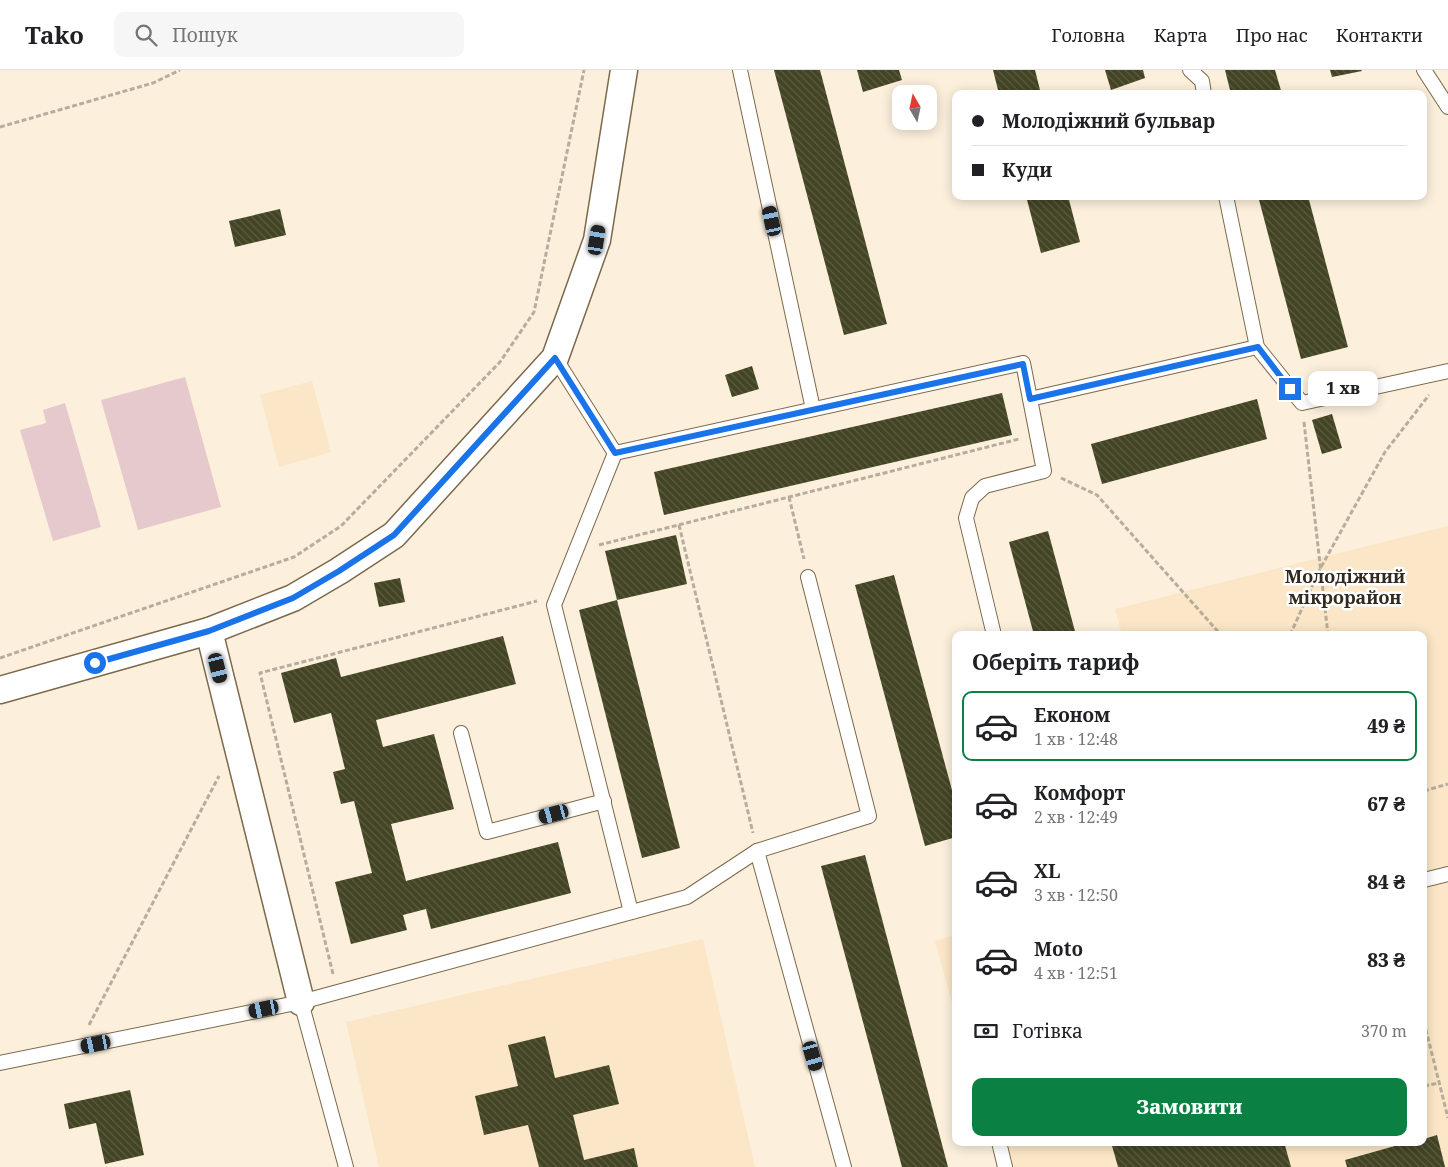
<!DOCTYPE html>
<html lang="uk">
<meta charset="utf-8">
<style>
:root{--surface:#fff;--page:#f6f6f6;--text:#202124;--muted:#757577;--line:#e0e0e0;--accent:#0b8043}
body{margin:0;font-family:"Noto Serif",serif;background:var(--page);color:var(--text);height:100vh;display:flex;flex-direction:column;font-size:19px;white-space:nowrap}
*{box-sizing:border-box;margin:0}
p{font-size:16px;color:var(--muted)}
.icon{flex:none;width:28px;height:28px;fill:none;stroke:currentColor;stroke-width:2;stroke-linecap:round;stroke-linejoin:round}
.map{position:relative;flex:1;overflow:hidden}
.panel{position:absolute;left:952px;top:561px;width:475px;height:515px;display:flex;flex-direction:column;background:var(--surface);border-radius:10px;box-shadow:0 2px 12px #0003}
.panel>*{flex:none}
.top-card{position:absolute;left:952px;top:20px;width:475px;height:110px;border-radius:10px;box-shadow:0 2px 12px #0003;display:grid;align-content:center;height:110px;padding:0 20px;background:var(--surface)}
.needle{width:32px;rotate:351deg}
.buttons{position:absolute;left:892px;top:15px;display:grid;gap:10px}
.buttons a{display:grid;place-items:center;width:45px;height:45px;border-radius:10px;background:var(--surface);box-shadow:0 2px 12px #0003;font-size:25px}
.end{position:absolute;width:22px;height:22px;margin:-11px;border:6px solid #1a73e8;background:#fff;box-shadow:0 0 0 2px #fff}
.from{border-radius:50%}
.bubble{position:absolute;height:35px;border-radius:10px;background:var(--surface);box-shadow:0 2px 12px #0003;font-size:16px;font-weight:800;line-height:35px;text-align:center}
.car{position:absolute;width:15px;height:30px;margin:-15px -8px;border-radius:6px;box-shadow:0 0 4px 1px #0007;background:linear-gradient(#222 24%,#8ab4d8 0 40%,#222 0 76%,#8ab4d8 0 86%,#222 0)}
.top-card b{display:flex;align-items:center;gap:18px;height:48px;font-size:19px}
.top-card b+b{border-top:1px solid var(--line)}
.top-card i{width:12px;height:12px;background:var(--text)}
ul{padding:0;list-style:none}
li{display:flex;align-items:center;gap:15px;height:70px;margin:0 10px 8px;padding:0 10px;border:2px solid transparent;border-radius:10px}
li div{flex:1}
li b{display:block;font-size:19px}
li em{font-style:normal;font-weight:800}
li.on{border-color:var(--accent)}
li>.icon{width:45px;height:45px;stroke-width:1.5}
h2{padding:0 20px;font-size:22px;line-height:60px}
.pay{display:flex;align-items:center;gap:12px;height:55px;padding:0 20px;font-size:19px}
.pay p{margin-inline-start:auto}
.cta{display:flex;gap:10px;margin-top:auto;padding:10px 20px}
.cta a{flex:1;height:58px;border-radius:10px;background:var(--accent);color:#fff;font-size:20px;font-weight:800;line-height:58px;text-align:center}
header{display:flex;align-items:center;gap:30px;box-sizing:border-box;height:70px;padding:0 25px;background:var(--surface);border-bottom:1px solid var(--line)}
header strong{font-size:24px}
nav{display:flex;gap:28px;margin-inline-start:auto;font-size:18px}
.search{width:350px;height:45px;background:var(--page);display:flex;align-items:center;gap:12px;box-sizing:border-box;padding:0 18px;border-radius:10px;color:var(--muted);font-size:19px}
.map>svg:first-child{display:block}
</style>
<header>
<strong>Tako</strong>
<div class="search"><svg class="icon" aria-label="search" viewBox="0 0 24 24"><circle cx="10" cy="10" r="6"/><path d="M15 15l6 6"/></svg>Пошук</div>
<nav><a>Головна</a><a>Карта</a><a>Про нас</a><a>Контакти</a></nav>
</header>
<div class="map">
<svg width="1448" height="1097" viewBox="0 0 1448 1097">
<defs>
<pattern id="building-back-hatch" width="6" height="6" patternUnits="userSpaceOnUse" patternTransform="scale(1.25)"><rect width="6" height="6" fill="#424424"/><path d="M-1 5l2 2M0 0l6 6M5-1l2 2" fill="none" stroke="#5c5d42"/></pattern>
</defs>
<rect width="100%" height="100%" fill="#fcefdc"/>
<g fill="#fbe6c7">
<path d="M312 311 331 382 279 397 260 325Z"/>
<path d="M1448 456V1097H998L991 1073 1424 1072V565H1122L1115 539Z"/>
<path d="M956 865V947L935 871Z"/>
<path d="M703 869 755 1097H379L346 952Z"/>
</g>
<g fill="#e6c9cd">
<path d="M185 307 221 437 138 460 101 330Z"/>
<path d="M65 333 101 457 53 471 20 360 46 353 43 340Z"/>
</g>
<g fill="url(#building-back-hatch)">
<path d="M774 0H820L887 254 844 265Z"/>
<path d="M857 0H899L902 10 863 22Z"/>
<path d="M993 0H1035L1041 24H999Z"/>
<path d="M1105 0H1143L1145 8 1111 20Z"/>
<path d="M1225 0H1275L1282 24H1231Z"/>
<path d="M1330 0H1361L1362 1 1332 7Z"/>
<path d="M1026 126H1068L1080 172 1041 183Z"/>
<path d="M1258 126H1308L1348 277 1301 289Z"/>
<path d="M280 139 286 165 235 177 229 151Z"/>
<path d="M752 296 759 319 732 327 725 305Z"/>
<path d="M1002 323 1012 365 664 445 654 402Z"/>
<path d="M1257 329 1267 369 1102 414 1091 374Z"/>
<path d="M1332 344 1342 378 1322 384 1312 350Z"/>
<path d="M1048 461 1076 565H1034L1009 472Z"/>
<path d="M676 465 687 514 617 530 605 481Z"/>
<path d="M894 505 956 735V767L925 776 855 515Z"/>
<path d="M400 508 405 532 379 537 374 513Z"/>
<path d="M617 530 680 778 642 788 579 540Z"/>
<path d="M503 566 516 614 376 650 383 677 434 664 454 739 391 754 406 811 558 772 571 823 431 859 426 839 403 845 407 860 351 874 335 812 372 803 354 731 341 734 333 702 345 699 331 643 294 653 281 603 336 588 341 607Z"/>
<path d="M865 785 948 1097H902L821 796Z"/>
<path d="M545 966 555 1008 609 995 619 1034 573 1045 584 1090 634 1078 638 1097H539L528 1055 484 1065 475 1026 518 1016 508 975Z"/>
<path d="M130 1020 144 1085 105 1094 96 1053 69 1059 64 1034Z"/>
<path d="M1437 1065 1445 1097H1347L1345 1090 1409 1072H1424V1069Z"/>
<path d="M1111 1072H1284L1291 1097H1118Z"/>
</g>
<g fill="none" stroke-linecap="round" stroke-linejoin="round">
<g stroke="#7c694c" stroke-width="16">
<g id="service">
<path d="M740 0 813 339"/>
<path d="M1190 0 1202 11 1204 24"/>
<path d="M1424 0 1448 37"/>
<path d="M1226 126 1257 277 1302 333 1448 301"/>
<path d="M555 288 615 383 1023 293 1044 401 985 416 972 428 966 448 994 565"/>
<path d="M1030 329 1257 277"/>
<path d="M615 383 554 535 631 842"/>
<path d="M461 663 487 762 604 731"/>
<path d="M757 781 869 746 808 507"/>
<path d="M1424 810 1448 804"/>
<path d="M301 932 346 1097"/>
<path d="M0 993 301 932 687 827 757 781 844 1097"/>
<path d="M999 1072 1005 1097"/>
</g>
</g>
<g stroke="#7c694c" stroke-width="29">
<g id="minor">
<path d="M209 561 301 932"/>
<path d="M0 620 209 561 293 528 339 501 394 465 555 288 597 170 624 0"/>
</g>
</g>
<g stroke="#b8ad9c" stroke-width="3" stroke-dasharray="5 2.5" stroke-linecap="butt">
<path d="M0 57 153 13 180 0"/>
<path d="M1304 352 1328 565"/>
<path d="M1061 408 1097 425 1221 565"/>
<path d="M789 427 804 489"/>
<path d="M679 455 753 763"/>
<path d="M599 475 1019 369"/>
<path d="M1290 565 1320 499 1385 382 1429 325"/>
<path d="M0 588 294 487 341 456 500 292 534 242 584 0"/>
<path d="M1424 721 1448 714"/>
<path d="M333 904 260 603 537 531"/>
<path d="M1424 952 1448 1048"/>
<path d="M89 955 219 706"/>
<path d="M1424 1016 1439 1013"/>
</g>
<use href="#service" stroke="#fff" stroke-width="14"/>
<use href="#minor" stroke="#fff" stroke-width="26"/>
</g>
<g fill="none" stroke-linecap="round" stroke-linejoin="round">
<path stroke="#1a73e8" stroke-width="6" d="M95 593 209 561 293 528 339 501 394 465 555 288 615 383 1023 294 1030 329 1258 277 1290 319"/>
</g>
<g text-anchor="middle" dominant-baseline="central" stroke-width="5" stroke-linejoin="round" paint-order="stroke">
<g font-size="18" font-weight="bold" fill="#322a1e" stroke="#fff">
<text x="1345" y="506">Молодіжний<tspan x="1345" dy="21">мікрорайон</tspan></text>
</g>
</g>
</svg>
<div class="buttons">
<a><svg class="needle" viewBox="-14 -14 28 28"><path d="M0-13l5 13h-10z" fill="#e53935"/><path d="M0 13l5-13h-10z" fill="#757577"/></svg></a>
</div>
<i class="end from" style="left:95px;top:593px"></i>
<i class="end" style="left:1290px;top:319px"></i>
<div class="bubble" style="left:1308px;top:301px;width:70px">1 хв</div>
<i class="car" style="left:772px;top:151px;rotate:348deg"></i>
<i class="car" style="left:597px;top:170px;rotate:9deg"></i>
<i class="car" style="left:218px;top:598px;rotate:166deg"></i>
<i class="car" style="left:554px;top:744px;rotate:255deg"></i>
<i class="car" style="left:264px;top:939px;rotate:258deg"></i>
<i class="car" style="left:96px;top:974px;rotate:258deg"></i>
<i class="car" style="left:813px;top:986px;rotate:164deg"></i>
<div class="top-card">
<b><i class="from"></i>Молодіжний бульвар</b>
<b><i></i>Куди</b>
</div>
<section class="panel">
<h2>Оберіть тариф</h2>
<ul>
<li class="on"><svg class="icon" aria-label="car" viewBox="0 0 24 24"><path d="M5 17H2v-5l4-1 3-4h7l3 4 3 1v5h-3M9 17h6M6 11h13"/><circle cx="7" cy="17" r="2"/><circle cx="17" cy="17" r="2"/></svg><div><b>Економ</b><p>1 хв · 12:48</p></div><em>49 ₴</em></li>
<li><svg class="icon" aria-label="car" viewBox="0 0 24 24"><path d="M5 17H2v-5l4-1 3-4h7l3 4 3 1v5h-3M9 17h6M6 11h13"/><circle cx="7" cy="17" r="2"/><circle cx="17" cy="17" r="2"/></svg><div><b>Комфорт</b><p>2 хв · 12:49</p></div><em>67 ₴</em></li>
<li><svg class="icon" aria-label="car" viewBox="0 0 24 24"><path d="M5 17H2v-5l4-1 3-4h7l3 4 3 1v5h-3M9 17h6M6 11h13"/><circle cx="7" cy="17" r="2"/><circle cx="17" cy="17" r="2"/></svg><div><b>XL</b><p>3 хв · 12:50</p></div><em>84 ₴</em></li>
<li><svg class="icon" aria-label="car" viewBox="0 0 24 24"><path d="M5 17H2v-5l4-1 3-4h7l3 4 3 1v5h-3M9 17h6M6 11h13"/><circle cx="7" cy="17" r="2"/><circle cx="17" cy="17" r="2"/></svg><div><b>Moto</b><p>4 хв · 12:51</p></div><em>83 ₴</em></li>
</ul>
<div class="pay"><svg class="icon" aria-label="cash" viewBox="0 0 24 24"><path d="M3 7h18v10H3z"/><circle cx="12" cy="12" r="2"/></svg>Готівка<p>370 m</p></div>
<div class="cta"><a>Замовити</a></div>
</section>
</div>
